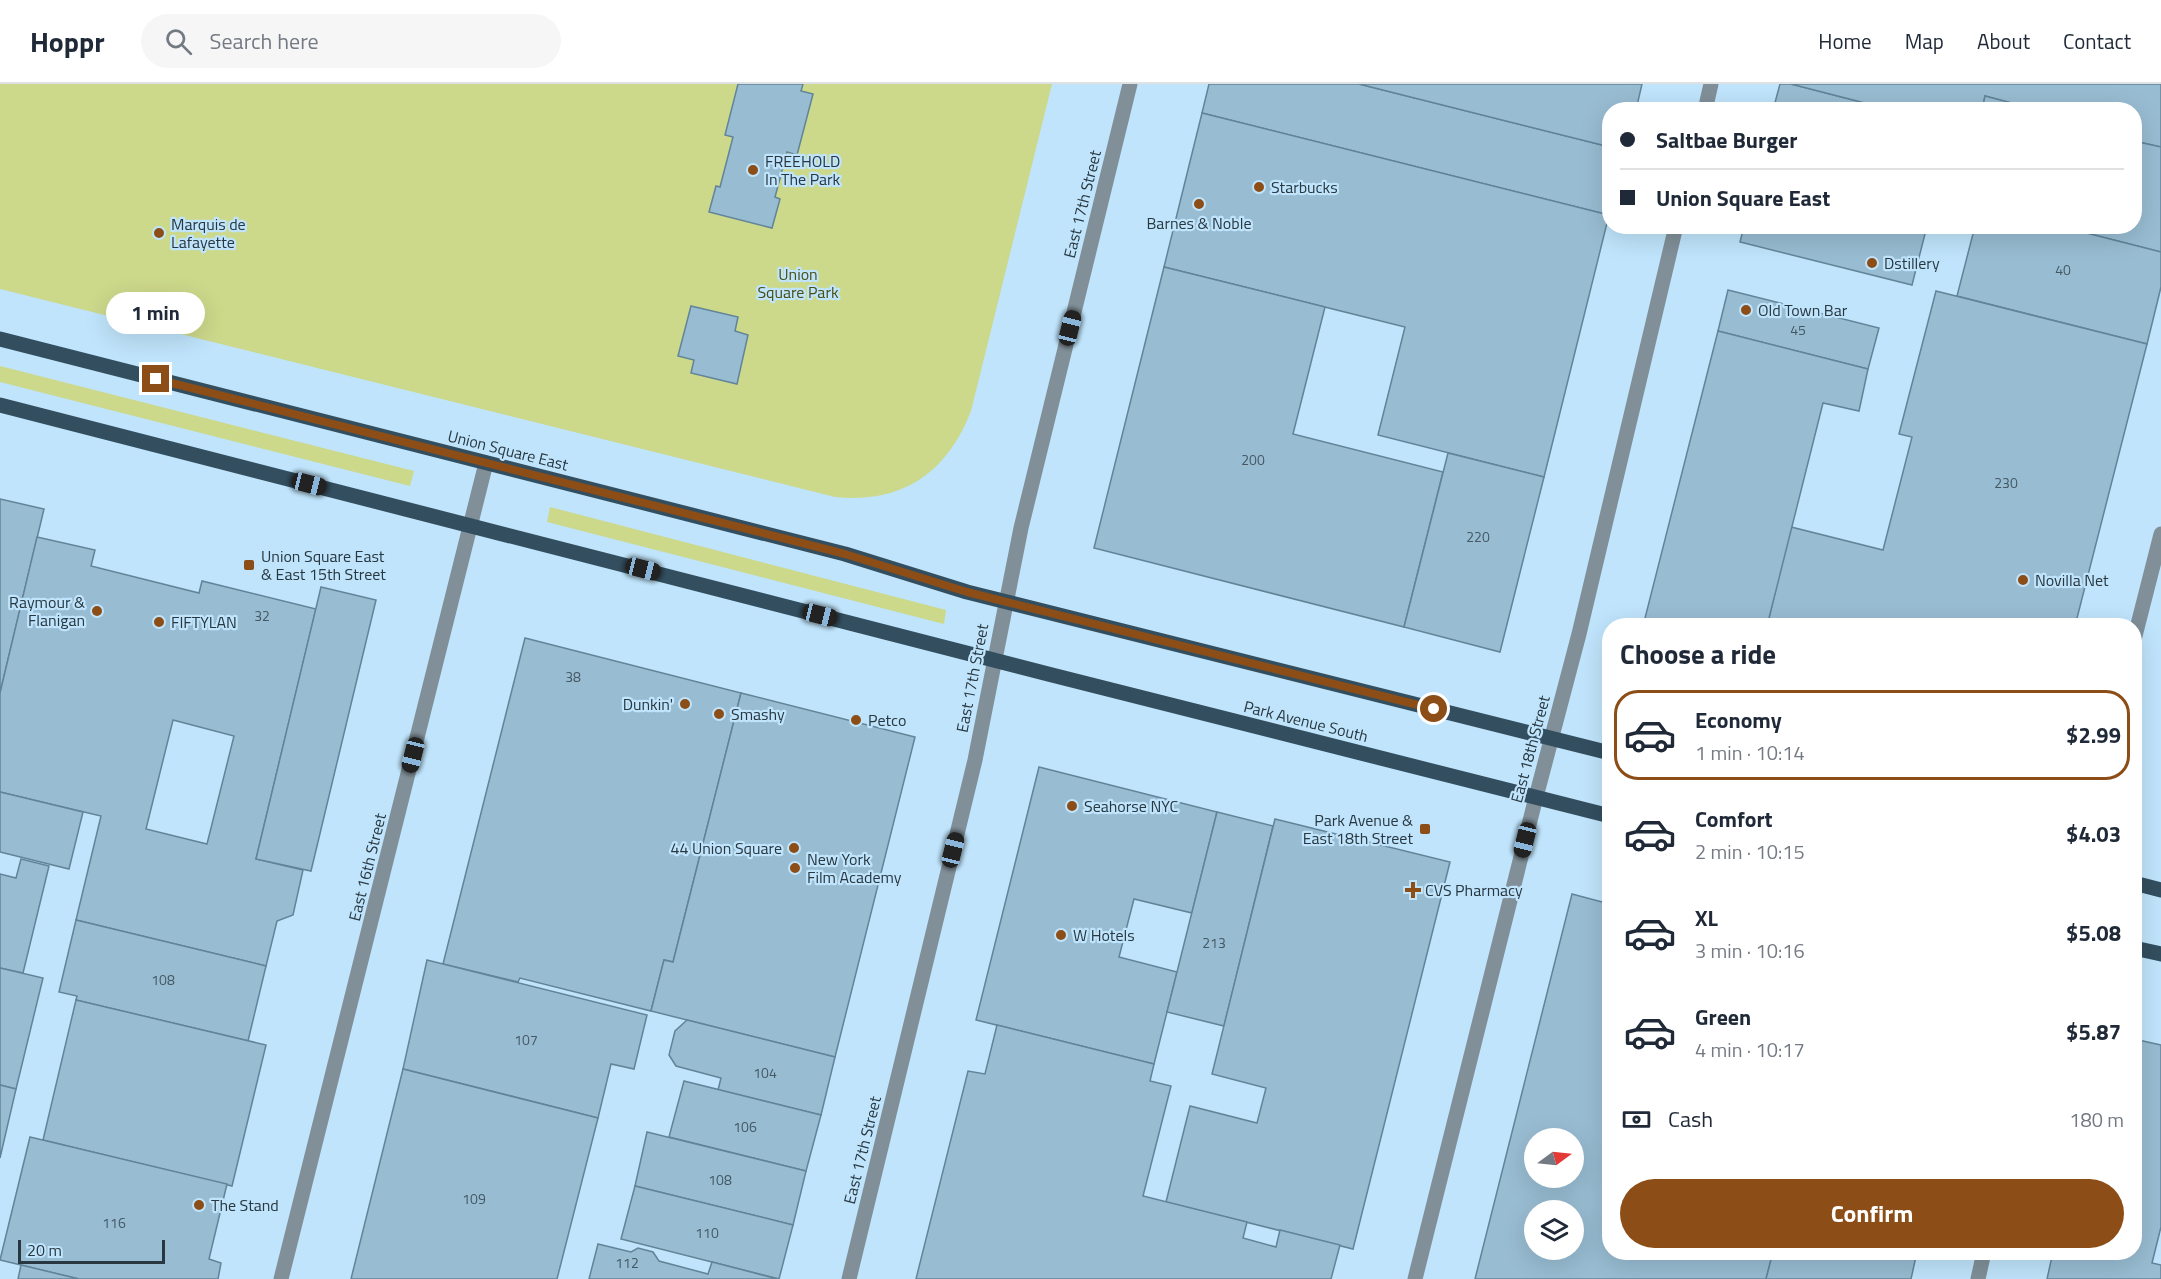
<!DOCTYPE html>
<meta charset="utf-8">
<style>
:root{--surface:#fff;--page:#f6f6f7;--text:#1f2937;--muted:#747a83;--line:#e0e1e3;--accent:#8d4d16}
body{margin:0;font-family:"Titillium Web",sans-serif;background:var(--page);color:var(--text);height:100vh;display:flex;flex-direction:column;font-size:22px;white-space:nowrap}
*{box-sizing:border-box;margin:0}
p{font-size:20px;color:var(--muted)}
.icon{flex:none;width:33px;height:33px;fill:none;stroke:currentColor;stroke-width:2;stroke-linecap:round;stroke-linejoin:round}
.map{position:relative;flex:1;overflow:hidden}
.side{position:absolute;left:1602px;top:534px;width:540px;height:642px;display:flex;flex-direction:column;background:var(--surface);border-radius:24px;box-shadow:0 6px 24px #0002}
.side>*{flex:none}
.guide{position:absolute;left:1602px;top:18px;width:540px;height:132px;border-radius:24px;box-shadow:0 6px 24px #0002;display:grid;align-content:center;height:132px;padding:0 18px;background:var(--surface)}
.needle{width:39px;rotate:75deg}
.controls{position:absolute;left:1524px;top:1044px;display:grid;gap:12px}
.controls a{display:grid;place-items:center;width:60px;height:60px;border-radius:50%;background:var(--surface);box-shadow:0 6px 24px #0002;font-size:30px}
.scale{position:absolute;left:18px;bottom:15px;width:147px;box-sizing:border-box;padding-left:6px;border:3px solid #283740;border-top:0;font-size:16px;line-height:21px;white-space:nowrap;color:#283740;-webkit-text-stroke:4px #bfe4fb;paint-order:stroke}
.end{position:absolute;width:27px;height:27px;margin:-14px;border:8px solid #8d4d16;background:#fff;box-shadow:0 0 0 3px #fff}
.from{border-radius:50%}
.bubble{position:absolute;height:42px;border-radius:21px;background:var(--surface);box-shadow:0 6px 24px #0002;font-size:20px;font-weight:700;line-height:42px;text-align:center}
.car{position:absolute;width:18px;height:36px;margin:-18px -9px;border-radius:8px;box-shadow:0 0 4px 2px #0007;background:linear-gradient(#222 24%,#8ab4d8 0 40%,#222 0 76%,#8ab4d8 0 86%,#222 0)}
.guide b{display:flex;align-items:center;gap:21px;height:57px;font-size:22px}
.guide b+b{border-top:2px solid var(--line)}
.guide i{width:15px;height:15px;background:var(--text)}
ul{padding:0;list-style:none}
li{display:flex;align-items:center;gap:18px;height:90px;margin:0 12px 9px;padding:0 6px;border:3px solid transparent;border-radius:24px}
li div{flex:1}
li b{display:block;font-size:22px}
li em{font-style:normal;font-weight:700}
li.current{border-color:var(--accent)}
li>.icon{width:54px;height:54px;stroke-width:1.5}
h2{padding:0 18px;font-size:27px;line-height:72px}
.pay{display:flex;align-items:center;gap:15px;height:66px;padding:0 18px;font-size:22px}
.pay p{margin-inline-start:auto}
.button{display:flex;gap:12px;margin-top:auto;padding:12px 18px}
.button a{flex:1;height:69px;border-radius:36px;background:var(--accent);color:#fff;font-size:24px;font-weight:700;line-height:69px;text-align:center}
header{display:flex;align-items:center;gap:36px;box-sizing:border-box;height:84px;padding:0 30px;background:var(--surface);border-bottom:2px solid var(--line)}
header strong{font-size:28px}
nav{display:flex;gap:33px;margin-inline-start:auto;font-size:21px}
.search{width:420px;height:54px;background:var(--page);display:flex;align-items:center;gap:15px;box-sizing:border-box;padding:0 21px;border-radius:33px;color:var(--muted);font-size:22px}
.map>svg:first-child{display:block}
</style>
<header>
<strong>Hoppr</strong>
<div class="search"><svg class="icon" aria-label="search" viewBox="0 0 24 24"><circle cx="10" cy="10" r="6"/><path d="M15 15l6 6"/></svg>Search here</div>
<nav><a>Home</a><a>Map</a><a>About</a><a>Contact</a></nav>
</header>
<div class="map">
<svg width="2161" height="1195" viewBox="0 0 2161 1195">
<rect width="100%" height="100%" fill="#bfe4fb"/>
<g fill="#ccd88a">
<path d="M0 0H1052L971 327C947 389 902 420 835 413L0 205Z"/>
<path d="M0 282 414 387 410 402 0 298Z"/>
<path d="M550 423 946 526 944 540 547 438Z"/>
</g>
<g fill="#98bcd2" stroke="#628499" stroke-width="1.5" fill-rule="evenodd">
<path d="M738 0H803L801 7 813 10 797 71 787 68 775 113 780 115 772 144 709 128 716 102 720 103 733 53 725 51Z"/>
<path d="M1209 0H1359L1610 63 1609 131 1202 29Z"/>
<path d="M1359 0H1642L1636 26H1610V63Z"/>
<path d="M1780 0H1791L1892 26H1773Z"/>
<path d="M1791 0H2161V63L2134 57V26H2038L1985 12 1982 26H1892Z"/>
<path d="M1985 12 2038 26H1982Z"/>
<path d="M1202 29 1609 131 1544 393 1378 351 1405 243 1164 183Z"/>
<path d="M2134 57 2161 63V168L2059 142H2134Z"/>
<path d="M1744 142H1927L1912 201 1740 158Z"/>
<path d="M1975 142H2059L2161 168V203L2147 260 1957 212Z"/>
<path d="M1164 183 1325 223 1293 350 1443 388 1404 543 1094 464Z"/>
<path d="M1728 206 1879 244 1868 285 1718 247Z"/>
<path d="M1936 207 2147 260 2075 542H1767L1791 443 1883 466 1912 353 1899 350Z"/>
<path d="M691 222 738 233 735 247 748 251 737 300 691 289 694 276 678 272Z"/>
<path d="M1718 247 1868 285 1859 327 1823 319 1767 542H1643Z"/>
<path d="M1448 369 1544 393 1500 568 1404 543Z"/>
<path d="M0 415 44 425 0 609Z"/>
<path d="M37 453 95 466 91 482 199 509 202 497 316 525 256 775 303 786 293 831 277 837 266 882 76 836 101 732 0 708V609ZM173 636 234 652 207 760 146 745Z"/>
<path d="M321 503 376 516 311 787 256 775Z"/>
<path d="M525 554 741 609 673 878 664 876 651 927 520 894 518 898 443 880Z"/>
<path d="M741 609 915 653 835 973 651 927 664 876 673 878Z"/>
<path d="M1039 683 1217 728 1192 829 1134 815 1119 873 1177 888 1154 980 976 936Z"/>
<path d="M0 708 83 728 69 785 0 768Z"/>
<path d="M1217 728 1273 742 1224 942 1167 928Z"/>
<path d="M1275 735 1450 778 1353 1165 1166 1118 1190 1022 1257 1039 1266 1004 1212 990Z"/>
<path d="M21 775 49 782 23 889 0 884V790L16 794Z"/>
<path d="M1572 810 1610 820V1168H1773L1766 1195H1475ZM1534 1054H1574V1094H1534ZM1534 1126H1574V1166H1534Z"/>
<path d="M76 836 266 882 248 957 76 916 77 912 59 908Z"/>
<path d="M427 876 647 931 634 985 611 980 598 1034 403 985Z"/>
<path d="M0 884 43 894 16 1005 0 1001Z"/>
<path d="M76 916 266 961 232 1102 43 1056Z"/>
<path d="M687 936 835 973 821 1031 718 1006 721 994 676 982 669 971 675 947Z"/>
<path d="M997 941 1154 980 1150 997 1171 1002 1143 1112 1247 1138 1243 1154 1276 1163 1280 1146 1340 1161 1331 1195H916L968 987 985 990Z"/>
<path d="M2134 955 2161 961V1143L2152 1179 2161 1181V1195H2047L2053 1168H2134Z"/>
<path d="M403 985 598 1034 557 1195H351Z"/>
<path d="M684 997 821 1031 806 1087 669 1053Z"/>
<path d="M0 1001 16 1005 0 1074Z"/>
<path d="M647 1048 806 1087 793 1141 635 1102Z"/>
<path d="M30 1053 227 1100 209 1175 221 1179 218 1195H79L0 1176Z"/>
<path d="M635 1102 793 1141 779 1195 621 1155Z"/>
<path d="M598 1160 631 1168 638 1164 653 1168 659 1177 708 1190 712 1178 778 1195H589Z"/>
<path d="M1773 1168H1917L1911 1195H1766Z"/>
<path d="M21 1181 79 1195H18Z"/>
</g>
<g fill="none" stroke-linecap="round" stroke-linejoin="round">
<g stroke="#808f98" stroke-width="15">
<path d="M1705 26 1711 0"/>
<path d="M2134 556 2161 450"/>
<path d="M281 1195 486 379"/>
<path d="M849 1195 975 676 1021 444 1130 0"/>
<path d="M1415 1195 1536 713 1579 550 1676 142"/>
<path d="M1978 1195 1984 1168"/>
</g>
<g stroke="#334e5f" stroke-width="15">
<path d="M0 255 845 470 967 508 1610 669"/>
<path d="M0 321 1052 591 1610 732"/>
<path d="M2134 799 2161 806"/>
<path d="M2134 864 2161 870"/>
</g>
</g>
<g fill="none" stroke-linecap="round" stroke-linejoin="round">
<path stroke="#8d4d16" stroke-width="8" d="M156 295 845 470 967 508 1434 625"/>
</g>
<g fill="#8d4d16" stroke="#bfe4fb" stroke-width="2">
<circle cx="753" cy="86" r="6"/>
<circle cx="1259" cy="103" r="6"/>
<circle cx="1199" cy="120" r="6"/>
<circle cx="159" cy="149" r="6"/>
<circle cx="1872" cy="179" r="6"/>
<circle cx="1746" cy="226" r="6"/>
<rect x="243" y="475" width="12" height="12" rx="3"/>
<circle cx="2023" cy="496" r="6"/>
<circle cx="97" cy="527" r="6"/>
<circle cx="159" cy="538" r="6"/>
<circle cx="685" cy="620" r="6"/>
<circle cx="719" cy="630" r="6"/>
<circle cx="856" cy="636" r="6"/>
<circle cx="1072" cy="722" r="6"/>
<rect x="1419" y="739" width="12" height="12" rx="3"/>
<circle cx="794" cy="764" r="6"/>
<circle cx="795" cy="784" r="6"/>
<path d="M1410 797h6v6h6v6h-6v6h-6v-6h-6v-6h6z"/>
<circle cx="1061" cy="851" r="6"/>
<circle cx="199" cy="1121" r="6"/>
</g>
<g text-anchor="middle" dominant-baseline="central" stroke-width="4.5" stroke-linejoin="round" paint-order="stroke">
<g font-size="14" fill="#445864">
<text x="2063" y="185">40</text>
<text x="1798" y="245">45</text>
<text x="1253" y="375">200</text>
<text x="2006" y="398">230</text>
<text x="1478" y="452">220</text>
<text x="262" y="531">32</text>
<text x="573" y="592">38</text>
<text x="1214" y="858">213</text>
<text x="163" y="895">108</text>
<text x="526" y="955">107</text>
<text x="765" y="988">104</text>
<text x="745" y="1042">106</text>
<text x="720" y="1095">108</text>
<text x="474" y="1114">109</text>
<text x="114" y="1138">116</text>
<text x="707" y="1148">110</text>
<text x="627" y="1178">112</text>
</g>
<g font-size="16" fill="#283740" stroke="#bfe4fb" text-anchor="start">
<text x="765" y="77">FREEHOLD<tspan x="765" dy="18">In The Park</tspan></text>
<text x="1271" y="103">Starbucks</text>
<text x="1199" y="139" text-anchor="middle">Barnes &amp; Noble</text>
<text x="171" y="140">Marquis de<tspan x="171" dy="18">Lafayette</tspan></text>
<text x="1884" y="179">Dstillery</text>
<text x="1758" y="226">Old Town Bar</text>
<text x="261" y="472">Union Square East<tspan x="261" dy="18">&amp; East 15th Street</tspan></text>
<text x="2035" y="496">Novilla Net</text>
<text x="85" y="518" text-anchor="end">Raymour &amp;<tspan x="85" dy="18">Flanigan</tspan></text>
<text x="171" y="538">FIFTYLAN</text>
<text x="673" y="620" text-anchor="end">Dunkin'</text>
<text x="731" y="630">Smashy</text>
<text x="868" y="636">Petco</text>
<text x="1084" y="722">Seahorse NYC</text>
<text x="1413" y="736" text-anchor="end">Park Avenue &amp;<tspan x="1413" dy="18">East 18th Street</tspan></text>
<text x="782" y="764" text-anchor="end">44 Union Square</text>
<text x="807" y="775">New York<tspan x="807" dy="18">Film Academy</tspan></text>
<text x="1425" y="806">CVS Pharmacy</text>
<text x="1073" y="851">W Hotels</text>
<text x="211" y="1121">The Stand</text>
</g>
<g font-size="16" fill="#283740" stroke="#bfe4fb">
<text transform="translate(1082 120) rotate(-76)">East 17th Street</text>
<text transform="translate(508 366) rotate(14)">Union Square East</text>
<text transform="translate(972 594) rotate(-79)">East 17th Street</text>
<text transform="translate(1306 637) rotate(14)">Park Avenue South</text>
<text transform="translate(1530 665) rotate(-75)">East 18th Street</text>
<text transform="translate(367 783) rotate(-76)">East 16th Street</text>
<text transform="translate(862 1066) rotate(-76)">East 17th Street</text>
</g>
<g font-size="16" fill="#484f13" stroke="#bfe4fb">
<text x="798" y="190">Union<tspan x="798" dy="18">Square Park</tspan></text>
</g>
</g>
</svg>
<div class="controls">
<a><svg class="needle" viewBox="-14 -14 28 28"><path d="M0-13l5 13h-10z" fill="#e53935"/><path d="M0 13l5-13h-10z" fill="#747a83"/></svg></a>
<a><svg class="icon" aria-label="layers" viewBox="0 0 24 24"><path d="M12 4l9 5-9 5-9-5zM3 14l9 5 9-5"/></svg></a>
</div>
<div class="scale">20 m</div>
<i class="end from" style="left:1434px;top:625px"></i>
<i class="end" style="left:156px;top:295px"></i>
<div class="bubble" style="left:106px;top:208px;width:99px">1 min</div>
<i class="car" style="left:1070px;top:244px;rotate:14deg"></i>
<i class="car" style="left:309px;top:400px;rotate:104deg"></i>
<i class="car" style="left:643px;top:485px;rotate:104deg"></i>
<i class="car" style="left:820px;top:531px;rotate:104deg"></i>
<i class="car" style="left:413px;top:671px;rotate:194deg"></i>
<i class="car" style="left:1525px;top:756px;rotate:194deg"></i>
<i class="car" style="left:953px;top:766px;rotate:14deg"></i>
<div class="guide">
<b><i class="from"></i>Saltbae Burger</b>
<b><i></i>Union Square East</b>
</div>
<section class="side">
<h2>Choose a ride</h2>
<ul>
<li class="current"><svg class="icon" aria-label="car" viewBox="0 0 24 24"><path d="M5 17H2v-5l4-1 3-4h7l3 4 3 1v5h-3M9 17h6M6 11h13"/><circle cx="7" cy="17" r="2"/><circle cx="17" cy="17" r="2"/></svg><div><b>Economy</b><p>1 min · 10:14</p></div><em>$2.99</em></li>
<li><svg class="icon" aria-label="car" viewBox="0 0 24 24"><path d="M5 17H2v-5l4-1 3-4h7l3 4 3 1v5h-3M9 17h6M6 11h13"/><circle cx="7" cy="17" r="2"/><circle cx="17" cy="17" r="2"/></svg><div><b>Comfort</b><p>2 min · 10:15</p></div><em>$4.03</em></li>
<li><svg class="icon" aria-label="car" viewBox="0 0 24 24"><path d="M5 17H2v-5l4-1 3-4h7l3 4 3 1v5h-3M9 17h6M6 11h13"/><circle cx="7" cy="17" r="2"/><circle cx="17" cy="17" r="2"/></svg><div><b>XL</b><p>3 min · 10:16</p></div><em>$5.08</em></li>
<li><svg class="icon" aria-label="car" viewBox="0 0 24 24"><path d="M5 17H2v-5l4-1 3-4h7l3 4 3 1v5h-3M9 17h6M6 11h13"/><circle cx="7" cy="17" r="2"/><circle cx="17" cy="17" r="2"/></svg><div><b>Green</b><p>4 min · 10:17</p></div><em>$5.87</em></li>
</ul>
<div class="pay"><svg class="icon" aria-label="cash" viewBox="0 0 24 24"><path d="M3 7h18v10H3z"/><circle cx="12" cy="12" r="2"/></svg>Cash<p>180 m</p></div>
<div class="button"><a>Confirm</a></div>
</section>
</div>
